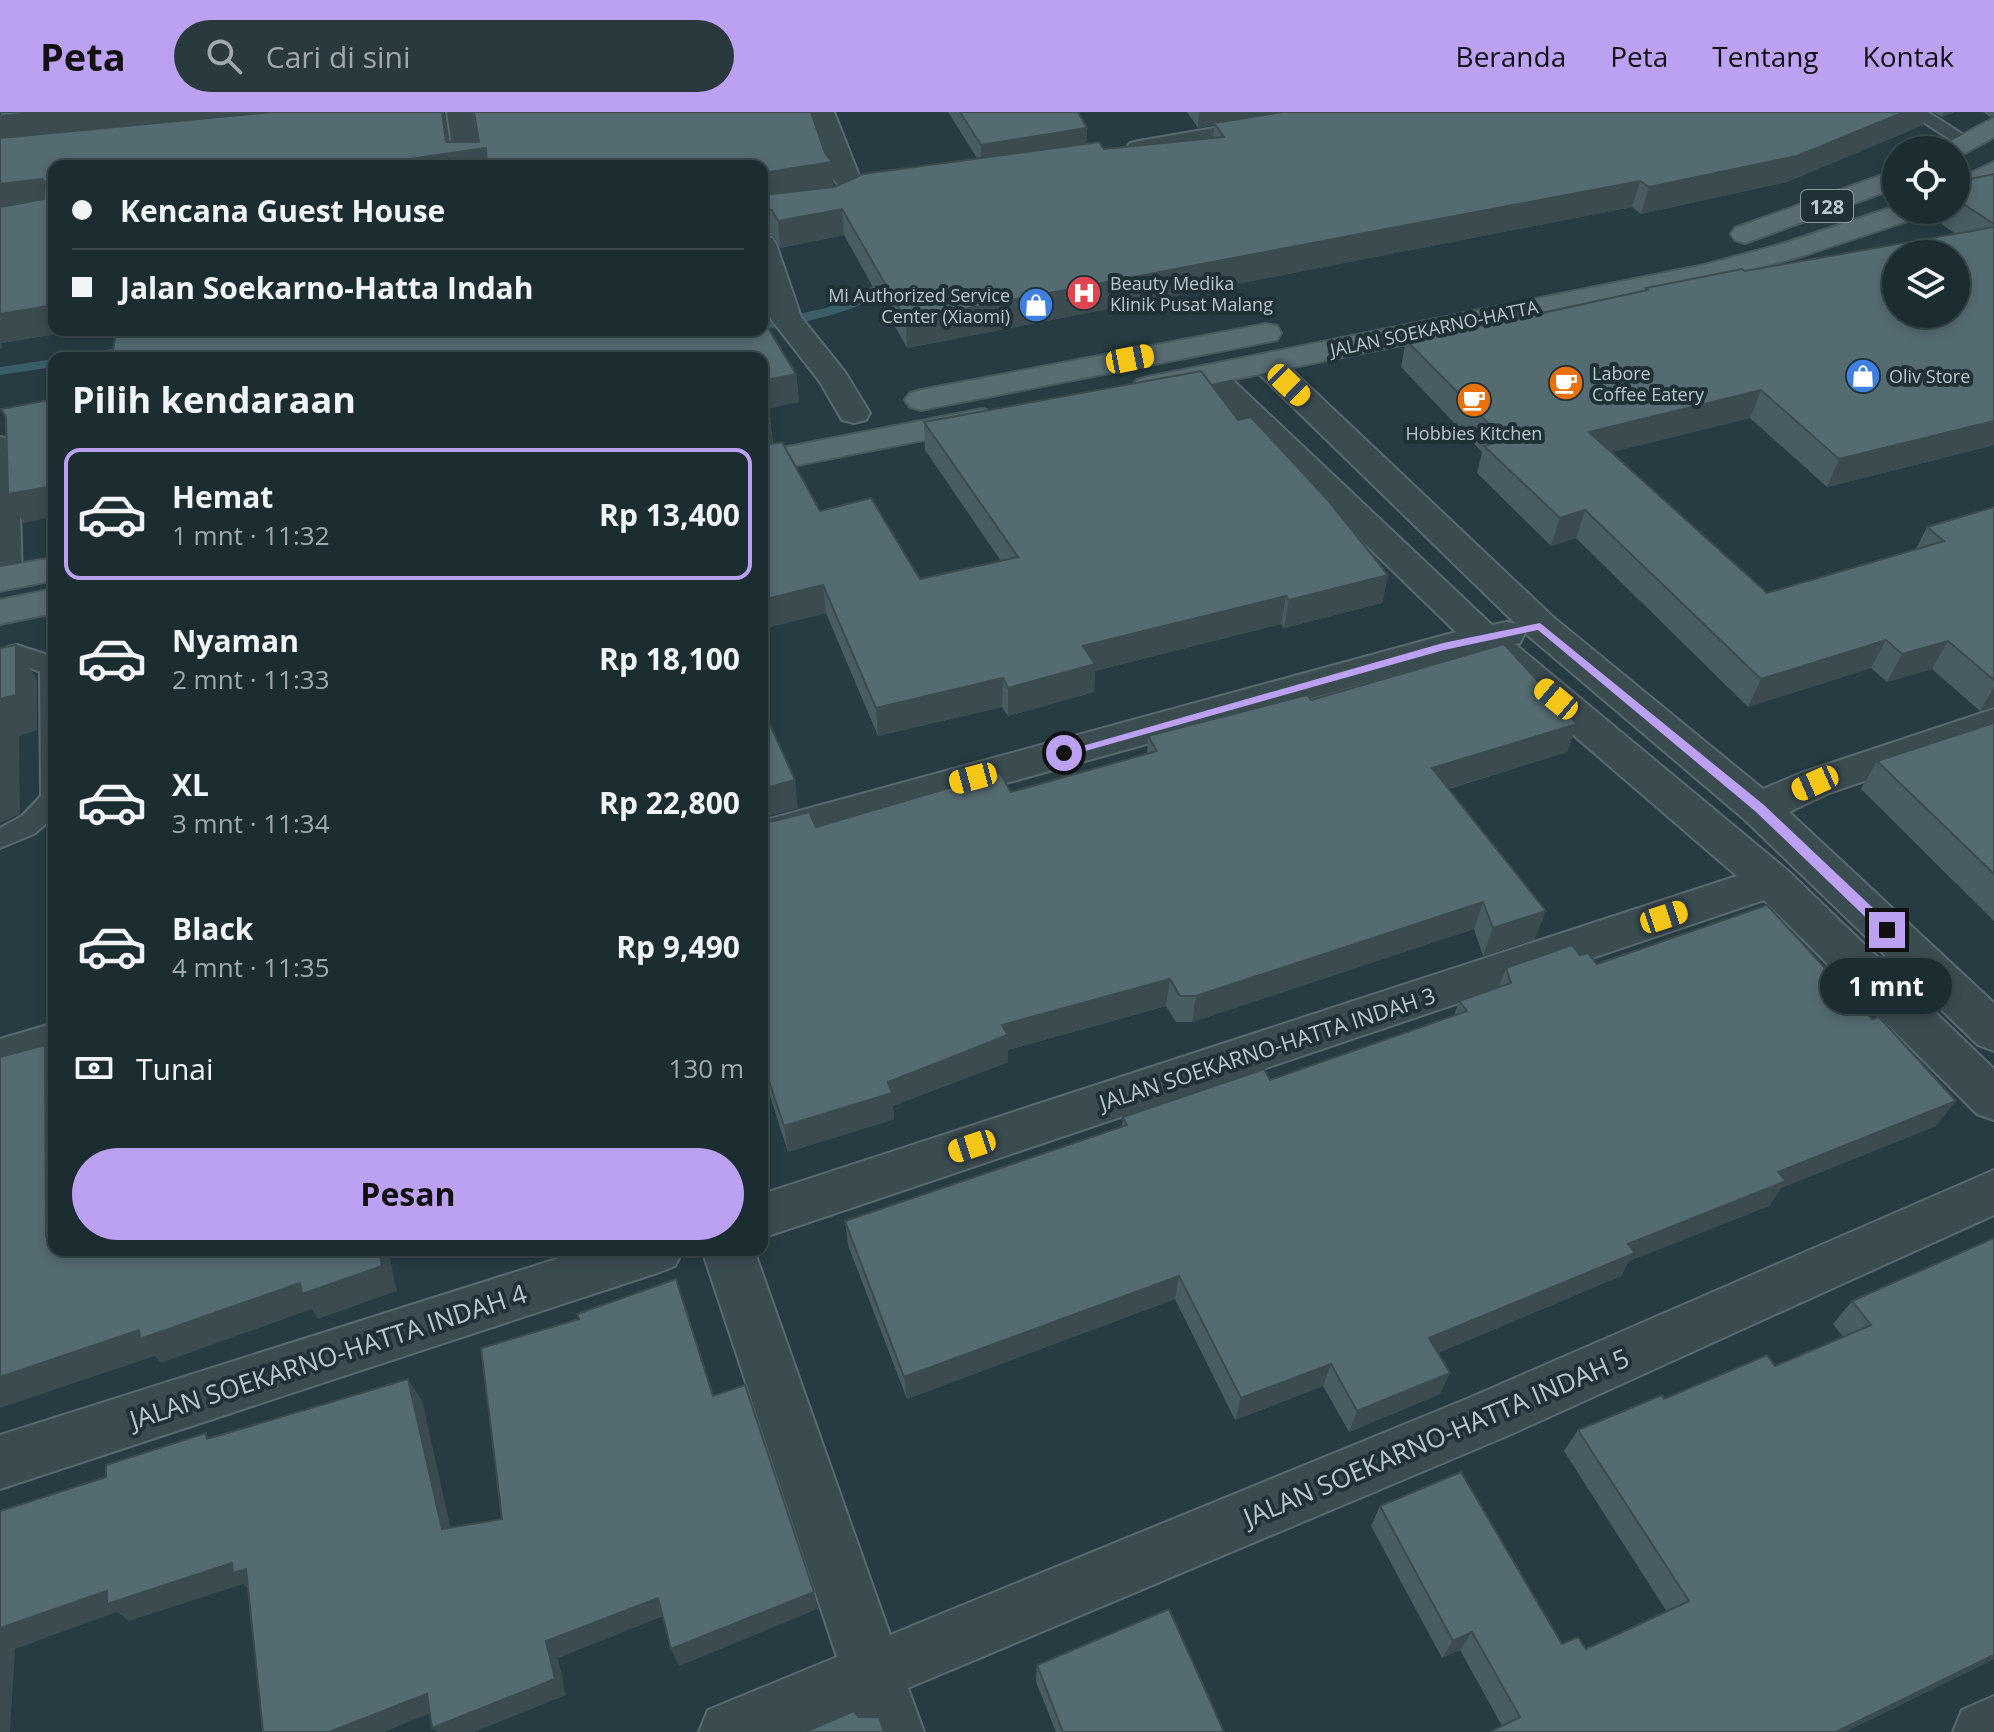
<!DOCTYPE html>
<html lang="id">
<meta charset="utf-8">
<style>
:root{--surface:#1c2d32;--page:#29393e;--text:#f1f3f6;--muted:#a0a8ac;--line:#3a494d;--accent:#bca0f2}
body{margin:0;font-family:"Open Sans",sans-serif;background:var(--page);color:var(--text);height:100vh;display:flex;flex-direction:column;font-size:30px;white-space:nowrap}
*{box-sizing:border-box;margin:0}
p{font-size:26px;color:var(--muted)}
.icon{flex:none;width:44px;height:44px;fill:none;stroke:currentColor;stroke-width:2;stroke-linecap:round;stroke-linejoin:round}
.map{position:relative;flex:1;overflow:hidden}
.details{position:absolute;left:48px;top:240px;width:720px;height:904px;display:flex;flex-direction:column;background:var(--surface);border-radius:16px;box-shadow:0 4px 12px #0003,0 0 0 2px var(--line)}
.details>*{flex:none}
.top-card{position:absolute;left:48px;top:48px;width:720px;height:176px;border-radius:16px;box-shadow:0 4px 12px #0003,0 0 0 2px var(--line);display:grid;align-content:center;height:176px;padding:0 24px;background:var(--surface)}
.buttons{position:absolute;left:1882px;top:24px;display:grid;gap:16px}
.buttons a{display:grid;place-items:center;width:88px;height:88px;border-radius:50%;background:var(--surface);box-shadow:0 4px 12px #0003,0 0 0 2px var(--line);font-size:40px}
.end{position:absolute;width:36px;height:36px;margin:-18px;border:10px solid #bca0f2;background:#111;box-shadow:0 0 0 4px #111}
.from{border-radius:50%}
.bubble{position:absolute;height:56px;border-radius:28px;background:var(--surface);box-shadow:0 4px 12px #0003,0 0 0 2px var(--line);font-size:26px;font-weight:700;line-height:56px;text-align:center}
.car{position:absolute;width:24px;height:48px;margin:-24px -12px;border-radius:10px;box-shadow:0 0 6px 2px #0007;background:linear-gradient(#f5c518 24%,#345 0 40%,#f5c518 0 76%,#345 0 86%,#f5c518 0)}
.top-card b{display:flex;align-items:center;gap:28px;height:76px;font-size:30px}
.top-card b+b{border-top:2px solid var(--line)}
.top-card i{width:20px;height:20px;background:var(--text)}
ul{padding:0;list-style:none}
li{display:flex;align-items:center;gap:24px;height:132px;margin:0 16px 12px;padding:0 8px;border:4px solid transparent;border-radius:16px}
li div{flex:1}
li b{display:block;font-size:30px}
li em{font-style:normal;font-weight:700}
li.on{border-color:var(--accent)}
li>.icon{width:72px;height:72px;stroke-width:1.5}
h2{padding:0 24px;font-size:36px;line-height:96px}
.pay{display:flex;align-items:center;gap:20px;height:88px;padding:0 24px;font-size:30px}
.pay p{margin-inline-start:auto}
.action{display:flex;gap:16px;margin-top:auto;padding:16px 24px}
.action a{flex:1;height:92px;border-radius:48px;background:var(--accent);color:#111;font-size:32px;font-weight:700;line-height:92px;text-align:center}
header{display:flex;align-items:center;gap:48px;box-sizing:border-box;height:112px;padding:0 40px;background:var(--accent);color:#111}
header strong{font-size:38px}
nav{display:flex;gap:44px;margin-inline-start:auto;font-size:28px}
.search{width:560px;height:72px;background:var(--page);display:flex;align-items:center;gap:20px;box-sizing:border-box;padding:0 28px;border-radius:44px;color:var(--muted);font-size:30px}
.map>svg:first-child{display:block}
</style>
<header>
<strong>Peta</strong>
<div class="search"><svg class="icon" aria-label="search" viewBox="0 0 24 24"><circle cx="10" cy="10" r="6"/><path d="M15 15l6 6"/></svg>Cari di sini</div>
<nav><a>Beranda</a><a>Peta</a><a>Tentang</a><a>Kontak</a></nav>
</header>
<div class="map">
<svg width="1994" height="1620" viewBox="0 0 1994 1620">
<rect width="100%" height="100%" fill="#263c42"/>
<g fill="none" stroke-linecap="round" stroke-linejoin="round">
<g fill="#3a5e68" fill-rule="evenodd">
<path d="M891 166 901 169C869 198 804 211 762 218V210L826 196Z"/>
<path d="M134 233 139 234V240L104 246H76L82 242Z"/>
<path d="M54 247V255L0 263V255Z"/>
</g>
<g stroke="#59696f" stroke-width="4">
<g id="lane">
<path d="M1908 0H1928L1976 31 1974 35H1962Z"/>
<path d="M0 325 15 328 18 333 22 465 18 470 10 472 0 467Z"/>
<path d="M17 533 54 545V705L34 722 0 736V716L22 704 41 684 40 560 8 547 5 541 8 535Z"/>
</g>
</g>
<g stroke="#59696f" stroke-width="4">
<g id="street">
<path d="M447 0H473L483 54H455Z"/>
<path d="M808 0H834L860 66C878 74 897 63 915 67L919 73 915 79C830 100 831 68 808 0Z"/>
<path d="M1307 0H1350L1346 6 1289 21 1139 45 1130 43 1126 37 1130 31 1139 29Z"/>
<path d="M762 123 772 126 776 132 801 205 845 260 870 301 866 308 854 311 842 308 820 270 771 207 762 179Z"/>
<path d="M1266 242 1277 244 1553 505 1763 677 1801 661 1994 597V625L1829 681 1789 700 1994 891V939L1978 933 1744 707 1525 521 1520 531 1515 532 1787 758 1994 957V1008L1977 1002 1764 788 762 1126V1082L1737 764 1477 540 762 739V709L1456 520 1198 270 1193 263 1198 256 1209 253 1220 256 1492 513 1507 510 1516 512 1255 258 1250 251 1255 244Z"/>
<path d="M54 911V949L0 965V927Z"/>
<path d="M1994 1058V1103L1507 1324 908 1576 924 1620H862L855 1599 804 1620H699L708 1598 837 1545 702 1138H754L890 1523 1469 1286Z"/>
<path d="M585 1138H683L675 1154 657 1161 0 1377V1323Z"/>
<path d="M1994 1584V1620H1953L1962 1598Z"/>
</g>
</g>
<g stroke="#47585e" stroke-width="4">
<g id="primary">
<path d="M1994 6V25L1956 46V38H1941L1945 32Z"/>
<path d="M1994 50V69L1956 87V68Z"/>
<path d="M1896 58V76L1745 131 1735 128 1731 122 1735 116Z"/>
<path d="M1896 94V98H1926L1922 104 1802 144 1708 170 1148 285 1137 282 1132 275 1137 268 1148 265 1704 153 1782 132Z"/>
<path d="M1266 212 1277 214 1281 221 1277 228 921 298 910 295 905 288 910 281 921 278Z"/>
<path d="M982 297 994 300 998 307 994 314 762 360V340Z"/>
<path d="M54 446V468L0 479V455Z"/>
<path d="M54 477V501L0 512V488Z"/>
</g>
</g>
<use href="#lane" fill="#3b4c51" fill-rule="evenodd"/>
<use href="#street" fill="#3b4c51" fill-rule="evenodd"/>
<use href="#primary" fill="#596c71" fill-rule="evenodd"/>
</g>
<g fill="#485c61">
<path d="M0 0H444L449 30H479L474 0H811L825 41 832 50 833 75 863 62 977 46 948 0H1078L1087 16 1086 32 1099 30 1104 37 1213 26 1214 13 1198 16 1187 0H1928L1923 13 1787 70 1641 102 1632 95 907 236 844 123 780 136 774 124 762 121V54H54V218H81L1 231 2 236 0 237Z"/>
<path d="M1933 0H1954L1942 5Z"/>
<path d="M1983 0H1994V4L1990 5Z"/>
<path d="M1994 62V333L1827 375 1750 306 1611 340 1767 481 1916 437 1927 415 1994 395V595L1980 599 1932 557 1887 570 1871 556 1748 595 1576 426 1551 434 1477 361 1482 340 1401 255 1406 228 1482 214 1645 179 1646 176 1956 122 1927 102 1929 98H1956V70Z"/>
<path d="M762 206 796 262 799 290 764 297 770 307 773 332 782 330 820 399 871 386 920 467 1001 449 925 338 924 310 1201 259 1238 308 1251 305 1327 387 1388 463 1382 491 1284 516 1281 512 1095 559 1094 580 1008 604 1002 595 878 624 826 501 762 517V246H112L116 218H442V221H468V218H762Z"/>
<path d="M1311 588 1577 612 1567 640 1449 677 1535 827 1483 844 1474 817 1192 910H1176L1166 894 1008 938V950L893 994 894 1007 788 1040 762 959V712L816 715 1011 680 1147 642 1148 624Z"/>
<path d="M1994 611V809L1861 677 1877 649Z"/>
<path d="M1580 843 1936 1014 1781 1076 1769 1094 1629 1149 1621 1164 1438 1241 1440 1282 1349 1320 1323 1274 1235 1308 1175 1187 907 1287 848 1133 845 1109 1122 1014 1123 1005 1270 968 1454 904 1459 889 1499 875 1506 856Z"/>
<path d="M1994 1126V1547L1845 1620H1490L1502 1614 1460 1538 1442 1546 1371 1414 1380 1394 1562 1532 1586 1537 1667 1500 1564 1339 1578 1318 1664 1287 1775 1254 1843 1225 1833 1212 1852 1189Z"/>
<path d="M1037 1553 1224 1620H1056L1036 1570Z"/>
</g>
<g fill="#3b4b4f">
<path d="M44 0H319L0 31V4Z"/>
<path d="M442 0H444L445 4 451 41 486 36 490 54H362L446 30Z"/>
<path d="M1199 0H1289L1214 11V13L1198 16Z"/>
<path d="M1904 0H1928L1923 13 1787 70 1641 102 1649 75Z"/>
<path d="M1944 0H1954L1942 5Z"/>
<path d="M1087 16 1086 35 981 52V33Z"/>
<path d="M832 50 834 76 762 88V61Z"/>
<path d="M42 67 54 93 0 100V72Z"/>
<path d="M1640 69 1632 95 907 236 906 208Z"/>
<path d="M842 97 844 123 780 136 778 109Z"/>
<path d="M54 193V218H81L1 231 2 236 0 237V202Z"/>
<path d="M431 218H442L439 246 431 221Z"/>
<path d="M796 262 799 290 762 298V269Z"/>
<path d="M1761 278 1750 306 1580 348 1589 320Z"/>
<path d="M770 307 773 335 762 338V309Z"/>
<path d="M1994 309V333L1827 375 1839 347Z"/>
<path d="M54 374V405L23 411 8 382Z"/>
<path d="M1585 398 1576 426 1551 434 1560 406Z"/>
<path d="M1388 463 1382 491 1284 516 1289 488Z"/>
<path d="M823 473 826 501 762 517V488Z"/>
<path d="M1286 484 1281 512 1095 559 1094 580 1008 604V576L1083 534Z"/>
<path d="M1886 528 1871 556 1748 595 1761 567Z"/>
<path d="M1948 529 1932 557 1887 570 1902 542Z"/>
<path d="M16 533 37 568V618L19 624 20 702 0 711V587Z"/>
<path d="M1003 566 1002 595 878 624 876 596Z"/>
<path d="M1994 575V595L1980 599Z"/>
<path d="M1577 612 1567 640 1424 684 1432 656Z"/>
<path d="M795 668 798 696 762 706V677Z"/>
<path d="M1483 790 1474 817 1192 910 1196 884Z"/>
<path d="M1546 799 1535 827 1483 844 1493 816Z"/>
<path d="M1170 867 1166 894 1008 938V950L893 994 894 1007 788 1040 784 1014 888 970 1002 913Z"/>
<path d="M45 933 54 945V1134L46 1125Z"/>
<path d="M1956 989 1936 1014 1781 1076 1769 1094 1629 1149 1621 1164 1419 1249 1429 1226 1778 1060Z"/>
<path d="M379 1138H388L397 1179 318 1207 312 1197 161 1251 155 1244 0 1296V1265Z"/>
<path d="M475 1138H497L478 1143Z"/>
<path d="M1179 1164 1175 1187 907 1287 904 1265Z"/>
<path d="M1331 1252 1323 1274 1235 1308 1241 1286Z"/>
<path d="M1450 1261 1440 1282 1349 1320 1357 1299Z"/>
<path d="M408 1267 422 1288 455 1436 442 1417Z"/>
<path d="M232 1451 246 1457 251 1479 243 1472 129 1509 117 1500 15 1537 10 1620H0V1516L107 1479Z"/>
<path d="M814 1480 818 1497 679 1554 671 1537Z"/>
<path d="M658 1486 666 1503 558 1546 566 1583 474 1620H437L432 1616 546 1529Z"/>
<path d="M1472 1520 1460 1538 1442 1546 1453 1529Z"/>
<path d="M1994 1543V1547L1845 1620H1836Z"/>
<path d="M427 1582 441 1597 384 1620H329Z"/>
</g>
<g fill="#546b71" stroke="#3b4b4f" stroke-width="2" fill-rule="evenodd">
<path d="M0 0H44L0 4Z"/>
<path d="M272 0H442L446 30H479L474 0H811L825 41 832 50 762 61V54H487L486 36 362 54H54V193L0 202V95L44 87 45 70 42 67 0 72V26Z"/>
<path d="M960 0H1078L1087 16 981 33Z"/>
<path d="M1282 0H1904L1797 44 1649 75 1640 69 906 208 842 97 778 109 772 98 762 95V83L834 75 863 62 1099 30 1104 37 1224 25 1214 11Z"/>
<path d="M1994 62V112L1956 87V70Z"/>
<path d="M1994 115V309L1839 347 1761 278 1589 320 1767 481 1944 429 1927 415 1994 395V568L1948 529 1902 542 1886 528 1761 567 1585 398 1560 406 1484 334 1505 328 1406 228 1480 212 1482 214 1648 178 1646 176 1742 157 1745 159ZM1896 142H1956V202H1896Z"/>
<path d="M762 206 796 262 762 269V246H112L116 218H431V221H468V218H762Z"/>
<path d="M1201 259 1238 308 1251 305 1327 387 1388 463 1289 488 1286 484 1083 534 1095 552 1008 576 1003 566 876 596 823 473 762 488V334L782 330 820 399 871 386 920 467 1018 445 924 310Z"/>
<path d="M54 287V374L8 382 6 305 1 297Z"/>
<path d="M762 293 770 307 762 309Z"/>
<path d="M1504 532 1577 612 1432 656 1546 799 1493 816 1483 790 1196 884H1180L1170 867 1002 913 1008 923 888 970 892 981 784 1014 762 948V712L809 700 816 715 1000 661 1011 680 1157 639 1148 624 1307 583 1311 588Z"/>
<path d="M16 533V583L0 587V536Z"/>
<path d="M762 595 795 668 762 677Z"/>
<path d="M1994 611V762L1877 649Z"/>
<path d="M1767 793 1872 907 1879 905 1956 989 1778 1060 1786 1069 1628 1132 1635 1141 1429 1226 1450 1261 1357 1299 1331 1252 1241 1286 1179 1164 904 1265 845 1109 1127 1013 1123 1005 1264 957 1270 968 1467 899 1459 889 1511 871 1506 856 1572 833 1580 843 1588 841 1597 852Z"/>
<path d="M45 933 46 1125 54 1122V1138H379L382 1154 302 1182 300 1171 140 1227 139 1218 0 1265V945Z"/>
<path d="M1994 1126V1543L1836 1620H1490L1520 1605 1472 1520 1453 1529 1380 1394 1461 1360 1562 1532 1578 1525 1586 1537 1689 1489 1578 1318 1662 1283 1664 1287 1767 1243 1775 1254 1871 1213 1852 1189Z"/>
<path d="M676 1167 713 1284 745 1273 814 1480 671 1537 658 1486 546 1529 555 1567 432 1616 427 1582 329 1620H263L246 1457 233 1461 232 1451 107 1492V1479L0 1516V1399L106 1365V1353L206 1321 207 1327 408 1267 442 1417 502 1407 481 1236 579 1207 577 1202Z"/>
<path d="M1169 1497 1224 1620H1063L1037 1553Z"/>
<path d="M854 1599 858 1605H879L884 1620H805Z"/>
</g>
<path fill="#bca0f2" d="M1540 511 1764 693 1892 814V822H1883L1755 699 1538 518 1444 538 1064 645 1058 641 1443 531Z"/>
<defs>
<g id="hospital-disc" transform="scale(1.8)"><circle r="9.5" fill="#e0444e" stroke="#1f3137"/><path d="M-5-5h3v3.5h4V-5h3V5h-3V1.5h-4V5h-3Z" fill="#fff"/></g>
<g id="shop-disc" transform="scale(1.8)"><circle r="9.5" fill="#3f7fe0" stroke="#1f3137"/><path d="M-5-2.5h2.3a2.7 3.5 0 0 1 5.4 0H5L5.5 6h-11ZM-1.5-2.5h3a1.5 2.3 0 0 0-3 0Z" fill="#fff"/></g>
<g id="cafe-disc" transform="scale(1.8)"><circle r="9.5" fill="#e8710a" stroke="#1f3137"/><path d="M-5.5-4.5H6V0H3Q3 3.5 0 3.5H-2.5Q-5.5 3.5-5.5 0ZM3-3.2v2h1.7v-2ZM-6 4.5H4V6H-6Z" fill="#fff"/></g>
</defs>
<g fill-rule="evenodd">
<use href="#hospital-disc" x="1084" y="181"/>
<use href="#shop-disc" x="1036" y="193"/>
<use href="#shop-disc" x="1863" y="264"/>
<use href="#cafe-disc" x="1566" y="271"/>
<use href="#cafe-disc" x="1474" y="288"/>
</g>
<g text-anchor="middle" dominant-baseline="central" stroke-width="8" stroke-linejoin="round" paint-order="stroke">
<g font-size="18" fill="#b8c6cb" stroke="#1f3137" text-anchor="start">
<text x="1110" y="171">Beauty Medika<tspan x="1110" dy="21">Klinik Pusat Malang</tspan></text>
<text x="1010" y="183" text-anchor="end">Mi Authorized Service<tspan x="1010" dy="21">Center (Xiaomi)</tspan></text>
<text x="1592" y="261">Labore<tspan x="1592" dy="21">Coffee Eatery</tspan></text>
<text x="1889" y="264">Oliv Store</text>
<text x="1474" y="321" text-anchor="middle">Hobbies Kitchen</text>
</g>
<g font-size="18" fill="#b8c6cb" stroke="#1f3137">
<text transform="translate(1434 216) rotate(-12)">JALAN SOEKARNO-HATTA</text>
</g>
<rect fill="#1f3137" stroke="#8a999f" stroke-width="2" x="1801" y="78" width="52" height="32" rx="6"/>
<g font-size="20" font-weight="bold" fill="#b8c6cb">
<text x="1827" y="94">128</text>
</g>
<g font-size="22" fill="#b8c6cb" stroke="#1f3137">
<text transform="translate(1267 936) rotate(-18)">JALAN SOEKARNO-HATTA INDAH 3</text>
</g>
<g font-size="26" fill="#b8c6cb" stroke="#1f3137">
<text transform="translate(328 1244) rotate(-18)">JALAN SOEKARNO-HATTA INDAH 4</text>
<text transform="translate(1436 1325) rotate(-23)">JALAN SOEKARNO-HATTA INDAH 5</text>
</g>
</g>
</svg>
<div class="buttons">
<a><svg class="icon" aria-label="locate" viewBox="0 0 24 24"><circle cx="12" cy="12" r="6"/><path d="M12 2v4M12 18v4M2 12h4M18 12h4"/></svg></a>
<a><svg class="icon" aria-label="layers" viewBox="0 0 24 24"><path d="M12 4l9 5-9 5-9-5zM3 14l9 5 9-5"/></svg></a>
</div>
<i class="end from" style="left:1064px;top:641px"></i>
<i class="end" style="left:1887px;top:818px"></i>
<div class="bubble" style="left:1820px;top:846px;width:132px">1 mnt</div>
<i class="car" style="left:1130px;top:247px;rotate:79deg"></i>
<i class="car" style="left:1289px;top:273px;rotate:134deg"></i>
<i class="car" style="left:1556px;top:587px;rotate:310deg"></i>
<i class="car" style="left:973px;top:666px;rotate:255deg"></i>
<i class="car" style="left:1815px;top:671px;rotate:246deg"></i>
<i class="car" style="left:1664px;top:805px;rotate:72deg"></i>
<i class="car" style="left:972px;top:1034px;rotate:252deg"></i>
<div class="top-card">
<b><i class="from"></i>Kencana Guest House</b>
<b><i></i>Jalan Soekarno-Hatta Indah</b>
</div>
<section class="details">
<h2>Pilih kendaraan</h2>
<ul>
<li class="on"><svg class="icon" aria-label="car" viewBox="0 0 24 24"><path d="M5 17H2v-5l4-1 3-4h7l3 4 3 1v5h-3M9 17h6M6 11h13"/><circle cx="7" cy="17" r="2"/><circle cx="17" cy="17" r="2"/></svg><div><b>Hemat</b><p>1 mnt · 11:32</p></div><em>Rp 13,400</em></li>
<li><svg class="icon" aria-label="car" viewBox="0 0 24 24"><path d="M5 17H2v-5l4-1 3-4h7l3 4 3 1v5h-3M9 17h6M6 11h13"/><circle cx="7" cy="17" r="2"/><circle cx="17" cy="17" r="2"/></svg><div><b>Nyaman</b><p>2 mnt · 11:33</p></div><em>Rp 18,100</em></li>
<li><svg class="icon" aria-label="car" viewBox="0 0 24 24"><path d="M5 17H2v-5l4-1 3-4h7l3 4 3 1v5h-3M9 17h6M6 11h13"/><circle cx="7" cy="17" r="2"/><circle cx="17" cy="17" r="2"/></svg><div><b>XL</b><p>3 mnt · 11:34</p></div><em>Rp 22,800</em></li>
<li><svg class="icon" aria-label="car" viewBox="0 0 24 24"><path d="M5 17H2v-5l4-1 3-4h7l3 4 3 1v5h-3M9 17h6M6 11h13"/><circle cx="7" cy="17" r="2"/><circle cx="17" cy="17" r="2"/></svg><div><b>Black</b><p>4 mnt · 11:35</p></div><em>Rp 9,490</em></li>
</ul>
<div class="pay"><svg class="icon" aria-label="cash" viewBox="0 0 24 24"><path d="M3 7h18v10H3z"/><circle cx="12" cy="12" r="2"/></svg>Tunai<p>130 m</p></div>
<div class="action"><a>Pesan</a></div>
</section>
</div>
